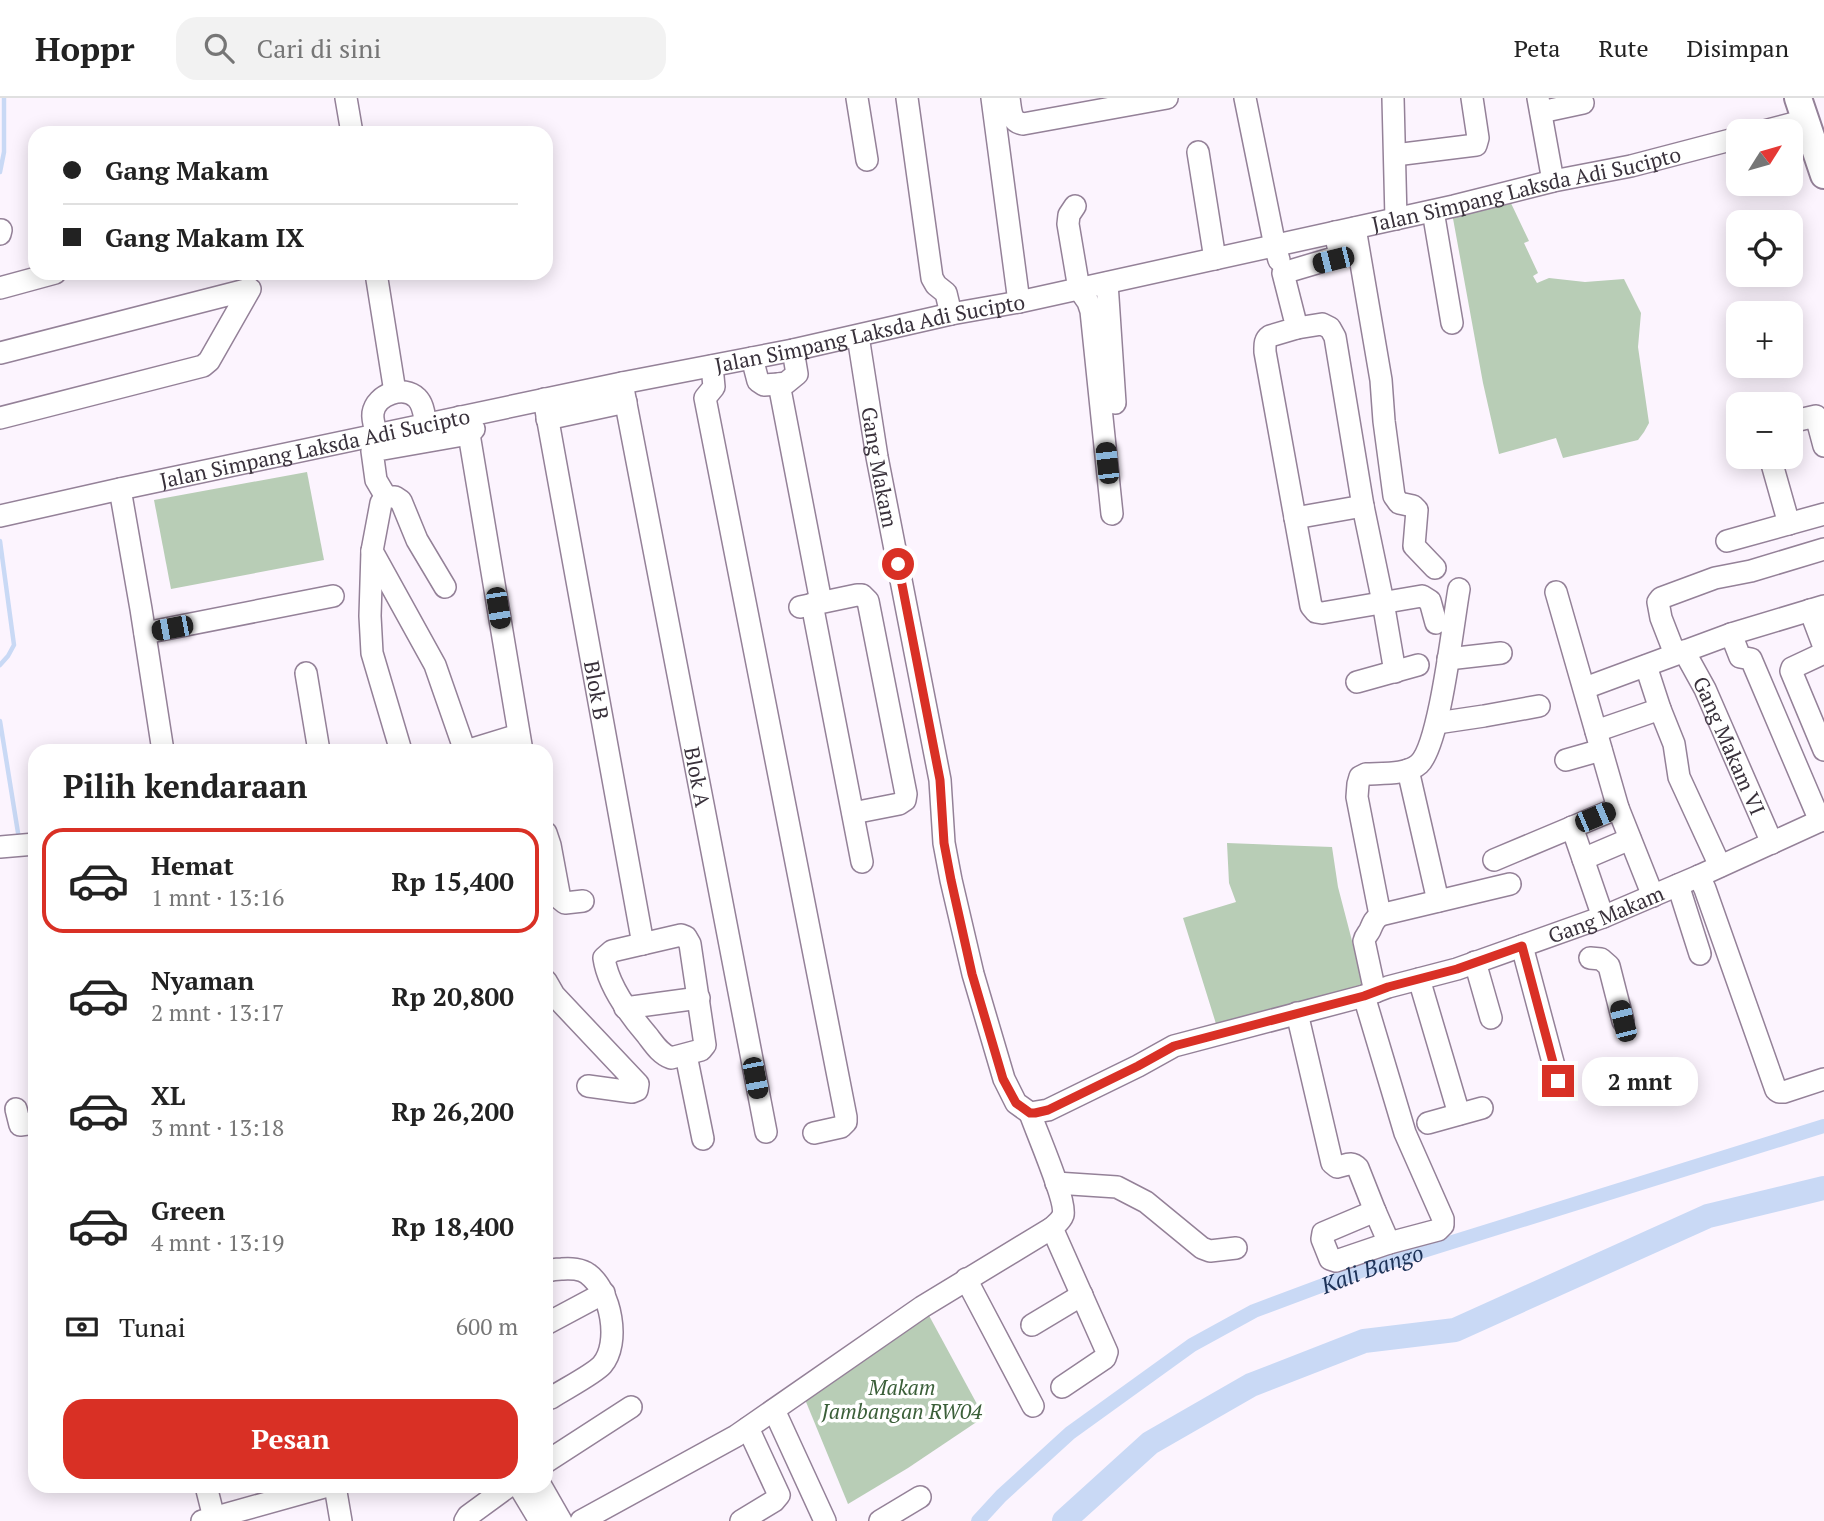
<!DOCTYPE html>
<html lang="id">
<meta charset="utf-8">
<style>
:root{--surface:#fff;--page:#f2f2f2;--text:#222;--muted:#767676;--line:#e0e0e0;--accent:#d93025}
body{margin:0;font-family:"PT Serif",serif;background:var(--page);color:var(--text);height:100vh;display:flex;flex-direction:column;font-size:26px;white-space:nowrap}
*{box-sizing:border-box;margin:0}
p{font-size:23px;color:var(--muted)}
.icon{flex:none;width:38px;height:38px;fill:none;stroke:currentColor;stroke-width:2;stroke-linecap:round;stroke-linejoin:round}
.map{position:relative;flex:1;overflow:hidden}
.drawer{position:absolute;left:28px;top:646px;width:525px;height:749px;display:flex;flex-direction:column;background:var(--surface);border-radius:21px;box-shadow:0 4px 18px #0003}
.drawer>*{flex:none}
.hud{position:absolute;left:28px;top:28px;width:525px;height:154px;border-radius:21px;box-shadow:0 4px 18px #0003;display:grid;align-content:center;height:154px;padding:0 35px;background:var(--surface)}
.needle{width:46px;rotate:53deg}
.fabs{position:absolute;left:1726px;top:21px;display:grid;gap:14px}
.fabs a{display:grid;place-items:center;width:77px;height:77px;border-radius:14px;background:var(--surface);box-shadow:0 4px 18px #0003;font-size:35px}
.end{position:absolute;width:32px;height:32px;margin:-16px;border:9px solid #d93025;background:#fff;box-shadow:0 0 0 4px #fff}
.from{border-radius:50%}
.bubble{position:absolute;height:49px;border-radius:21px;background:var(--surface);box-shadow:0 4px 18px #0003;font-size:23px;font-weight:600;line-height:49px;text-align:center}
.car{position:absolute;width:21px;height:42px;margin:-21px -10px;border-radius:9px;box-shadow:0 0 5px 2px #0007;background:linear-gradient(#222 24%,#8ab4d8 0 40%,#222 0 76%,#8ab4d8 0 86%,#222 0)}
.hud b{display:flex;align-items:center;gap:24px;height:66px;font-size:26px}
.hud b+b{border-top:2px solid var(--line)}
.hud i{width:18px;height:18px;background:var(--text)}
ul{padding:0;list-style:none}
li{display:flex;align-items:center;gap:21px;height:105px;margin:0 14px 10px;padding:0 21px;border:4px solid transparent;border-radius:21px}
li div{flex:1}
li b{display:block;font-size:26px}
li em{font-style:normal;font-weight:600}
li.current{border-color:var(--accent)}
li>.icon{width:63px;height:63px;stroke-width:1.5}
h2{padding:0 35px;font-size:32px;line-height:84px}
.pay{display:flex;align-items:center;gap:18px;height:77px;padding:0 35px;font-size:26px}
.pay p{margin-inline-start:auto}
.primary-button{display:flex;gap:14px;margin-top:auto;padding:14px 35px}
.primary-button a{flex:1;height:80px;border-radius:21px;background:var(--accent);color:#fff;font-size:28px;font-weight:600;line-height:80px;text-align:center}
header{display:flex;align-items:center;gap:42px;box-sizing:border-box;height:98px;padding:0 35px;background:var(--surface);border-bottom:2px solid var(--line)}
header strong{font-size:33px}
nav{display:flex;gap:38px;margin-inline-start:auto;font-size:24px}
.search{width:490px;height:63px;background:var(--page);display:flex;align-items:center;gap:18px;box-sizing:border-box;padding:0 24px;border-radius:21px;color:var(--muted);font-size:26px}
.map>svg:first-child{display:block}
</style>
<header>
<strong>Hoppr</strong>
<div class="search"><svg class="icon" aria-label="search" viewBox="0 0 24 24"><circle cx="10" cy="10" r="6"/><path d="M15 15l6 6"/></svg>Cari di sini</div>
<nav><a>Peta</a><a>Rute</a><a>Disimpan</a></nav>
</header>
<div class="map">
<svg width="1824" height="1423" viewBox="0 0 1824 1423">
<rect width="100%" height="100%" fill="#fcf4fe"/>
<g fill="#b8cdb6">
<path d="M1509 101 1529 143 1524 145 1538 175 1533 178 1537 185 1549 180 1585 184 1624 181 1641 215 1638 249 1649 325 1644 334 1638 342 1563 360 1556 340 1499 356 1483 285 1452 115Z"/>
<path d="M307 374 324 462 171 491 154 402Z"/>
<path d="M1227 745 1332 749 1338 789 1364 889 1217 929 1183 820 1236 804 1229 785Z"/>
<path d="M926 1212 984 1319 908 1370 848 1406 804 1299Z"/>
</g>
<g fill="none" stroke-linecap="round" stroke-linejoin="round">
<g stroke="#c9d9f5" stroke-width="4.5">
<path d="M0 74 4 54V0"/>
<path d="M0 443 14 547 8 558 0 567"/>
<path d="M0 623 19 741H18"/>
</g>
<path stroke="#c9d9f5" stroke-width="14" id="s1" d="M978 1423 1001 1398 1070 1335 1192 1247 1254 1213 1369 1170 1824 1028"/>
<path stroke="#c9d9f5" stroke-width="24" d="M1064 1423 1150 1345 1251 1287 1364 1243 1455 1232 1708 1118 1824 1090"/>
<g stroke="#948198" stroke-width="24">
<g id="minor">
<path d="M346 0 352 35"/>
<path d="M857 0 867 62"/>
<path d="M907 0 932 180 936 187 946 195 951 216"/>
<path d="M992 0 1019 204"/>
<path d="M1009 0C1011 12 1010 24 1023 26L1167 0"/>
<path d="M1245 0 1275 148 1279 162"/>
<path d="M1393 0 1396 121"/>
<path d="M1538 0 1553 83"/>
<path d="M1541 14 1583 5"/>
<path d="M1764 33 1806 22"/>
<path d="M1198 54 1215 161"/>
<path d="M1395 57 1476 47 1478 40 1472 0"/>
<path d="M1075 108 1069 117 1068 126 1079 191 1088 204 1091 213 1112 416"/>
<path d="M1433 113 1452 225"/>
<path d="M1355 130 1381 282 1384 323 1394 398 1399 405 1413 408 1417 412 1414 448 1435 470"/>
<path d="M1335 134 1339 153 1337 159 1283 175 1297 230 1270 238C1264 242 1265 248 1265 254L1311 508 1316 514 1322 515 1422 498 1430 503 1436 525"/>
<path d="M0 136 1 132"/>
<path d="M376 175 395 294"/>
<path d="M1107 185 1115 305"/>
<path d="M0 190 55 175"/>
<path d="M1297 230 1322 226 1330 230 1335 239 1363 408 1383 504 1395 574"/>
<path id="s2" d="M858 238 877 359 940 682 944 745 951 782 973 876 1004 981 1016 1005 1030 1015 1048 1012 1138 968 1174 948 1364 898 1388 889 1457 871 1603 819 1699 778 1824 721"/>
<path d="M793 252 797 276 786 285 779 286 821 504"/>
<path d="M0 255 250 191 209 263 203 268 0 320"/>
<path d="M752 260 758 283 764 287 779 286"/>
<path d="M712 268 714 289 705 300 846 1019V1024L841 1029 814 1035"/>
<path id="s3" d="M622 285 766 1034"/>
<path id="s4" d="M544 301 643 846"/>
<path d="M460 319 463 331 469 336 522 653"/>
<path d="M547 321 626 304"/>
<path d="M1790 324 1816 318 1824 348"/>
<path d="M377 337C375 330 372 322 373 315 376 296 404 287 417 300 424 307 424 318 426 326"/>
<path d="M1770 359 1789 426"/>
<path d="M120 391 141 511 163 653"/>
<path d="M386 399 376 382 372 353 469 336 474 331"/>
<path id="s5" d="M0 418 120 391 622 285 793 252 951 216 1019 204 1454 108 1553 83 1631 68 1738 40"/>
<path d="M1295 420 1363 408"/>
<path d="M1727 443 1824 416"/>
<path d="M372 453 370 518 372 555 401 653"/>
<path d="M445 489 417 442 401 403 395 399H386L381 405 372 453 435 567 465 653"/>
<path d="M1556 494 1618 710 1653 798"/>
<path d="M812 506 862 764"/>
<path d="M800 509 857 497H862L868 503 906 696 905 702 899 706 853 715"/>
<path d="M1810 512 1824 549"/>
<path d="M145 535 333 498"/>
<path d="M1731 536 1740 559 1751 561 1820 723"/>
<path id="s6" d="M1684 553 1705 591 1772 745"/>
<path d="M1824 555 1792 570 1791 573 1824 652"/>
<path d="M1675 556 1661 520 1658 504 1661 500 1715 480 1751 473 1824 451"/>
<path d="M1448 561 1501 555"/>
<path d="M1646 568 1660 611 1674 646 1679 679 1720 768"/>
<path d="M306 575 319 653"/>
<path d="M1357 584 1418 567"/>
<path d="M1585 590 1731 536 1824 508"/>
<path d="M1437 625 1484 618 1539 608"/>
<path d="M1596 633 1660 611"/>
<path d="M466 653 518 637"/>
<path d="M1566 662 1601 652"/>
<path d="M1408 672 1438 803"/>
<path d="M1572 729 1603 819"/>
<path d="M546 735 550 747 560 801 565 805 583 803"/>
<path d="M0 749 35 746"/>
<path d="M1583 761 1630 741"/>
<path d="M1494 762 1618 710"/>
<path d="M1699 778 1705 791 1776 992 1779 994H1784L1824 981"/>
<path d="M1678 787 1700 856"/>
<path d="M1380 817 1510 786"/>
<path d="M681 837 686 839 690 846 705 947 701 952 671 960C660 956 654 946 647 937 629 916 608 888 604 860L612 853Z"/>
<path d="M1522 848 1558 983"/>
<path d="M1590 860 1601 861 1609 868 1623 923"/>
<path d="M1475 864 1491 920"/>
<path d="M1419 881 1459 1016"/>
<path d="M546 883 554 897 638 986 637 992 632 994 588 988"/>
<path d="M1375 894 1364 843C1365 838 1368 836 1370 832 1373 825 1374 822 1380 817L1357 699 1358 686 1360 679 1366 676C1382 675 1407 677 1419 666 1440 647 1453 524 1459 491"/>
<path d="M1364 898 1405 1035 1443 1121V1127L1438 1132 1389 1145 1375 1113"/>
<path d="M625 910 699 900"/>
<path d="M1297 915 1332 1065 1337 1069C1345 1068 1351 1062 1358 1070L1375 1113 1323 1135 1322 1141 1330 1161 1336 1163 1389 1145"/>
<path d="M686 957 703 1041"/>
<path d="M16 1011 20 1027 35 1025"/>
<path d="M1030 1015C1036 1033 1067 1103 1063 1117 1061 1123 1056 1126 1052 1130L1107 1254 1105 1260 1062 1289"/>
<path d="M1428 1025 1482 1010"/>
<path d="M1056 1085 1117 1089 1146 1104 1202 1150 1210 1153 1236 1150"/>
<path d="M546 1174C552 1171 556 1171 562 1171 570 1170 582 1171 588 1176 611 1193 621 1245 602 1267 594 1276 563 1292 551 1300L546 1301"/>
<path d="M966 1181 1033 1308"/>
<path d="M546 1226 604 1195"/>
<path d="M1032 1227 1082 1197"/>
<path d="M774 1312 825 1423"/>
<path d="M546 1364 631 1309"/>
<path d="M206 1388 214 1420"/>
<path d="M335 1388 341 1423"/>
<path d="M519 1388 540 1423"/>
<path d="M541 1388 561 1423"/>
<path d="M202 1423 328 1388"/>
<path d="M465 1423 468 1418 509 1388"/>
<path d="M581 1423 736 1338 922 1209 1052 1130"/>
<path d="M741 1423 774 1403 779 1397 748 1330"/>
<path d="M880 1423 920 1399"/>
</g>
</g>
<g stroke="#948198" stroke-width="30">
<path id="major" d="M1798 0 1824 77"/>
</g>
<use href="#minor" stroke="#fff" stroke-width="21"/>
<use href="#major" stroke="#fff" stroke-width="26"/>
</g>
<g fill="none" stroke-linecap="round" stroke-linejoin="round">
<path stroke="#d93025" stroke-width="9" d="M898 466 940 682 944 745 951 782 972 876 1003 981 1016 1005 1030 1015H1035L1048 1012 1138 968 1174 948 1364 898 1388 889 1457 871 1522 848 1558 983"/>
</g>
<g text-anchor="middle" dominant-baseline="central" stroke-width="7" stroke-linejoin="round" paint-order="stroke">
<g font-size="21" fill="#39313b" stroke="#fff">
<text stroke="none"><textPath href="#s5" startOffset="1561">Jalan Simpang Laksda Adi Sucipto</textPath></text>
<text stroke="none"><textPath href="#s5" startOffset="889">Jalan Simpang Laksda Adi Sucipto</textPath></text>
<text stroke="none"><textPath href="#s5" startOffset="322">Jalan Simpang Laksda Adi Sucipto</textPath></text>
<text stroke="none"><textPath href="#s2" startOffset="133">Gang Makam</textPath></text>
<text stroke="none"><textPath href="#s4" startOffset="296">Blok B</textPath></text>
<text stroke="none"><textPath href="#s6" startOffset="105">Gang Makam VI</textPath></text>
<text stroke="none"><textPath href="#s3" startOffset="401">Blok A</textPath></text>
<text stroke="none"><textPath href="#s2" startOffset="1414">Gang Makam</textPath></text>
</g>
<g font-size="21" font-style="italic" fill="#3b5f39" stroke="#fff">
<text x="902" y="1289">Makam<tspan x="902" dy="24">Jambangan RW04</tspan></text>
</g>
<g font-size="23" font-style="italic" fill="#1d3258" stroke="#fff">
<text stroke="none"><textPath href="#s1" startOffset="474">Kali Bango</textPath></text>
</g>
</g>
</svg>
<div class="fabs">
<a><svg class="needle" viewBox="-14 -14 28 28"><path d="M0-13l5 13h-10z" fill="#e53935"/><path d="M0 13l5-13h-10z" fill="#767676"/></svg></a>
<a><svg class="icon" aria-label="locate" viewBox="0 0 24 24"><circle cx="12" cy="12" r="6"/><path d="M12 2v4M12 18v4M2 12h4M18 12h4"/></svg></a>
<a>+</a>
<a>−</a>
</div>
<i class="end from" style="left:898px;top:466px"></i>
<i class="end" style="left:1558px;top:983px"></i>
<div class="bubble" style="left:1582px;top:959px;width:116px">2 mnt</div>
<i class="car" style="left:1333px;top:162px;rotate:256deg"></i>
<i class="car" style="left:1107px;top:365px;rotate:354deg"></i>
<i class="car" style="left:498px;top:510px;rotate:171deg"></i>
<i class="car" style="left:172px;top:530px;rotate:259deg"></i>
<i class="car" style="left:1595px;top:719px;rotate:67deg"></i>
<i class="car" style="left:1623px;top:923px;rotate:346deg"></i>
<i class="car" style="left:755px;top:980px;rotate:169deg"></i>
<div class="hud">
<b><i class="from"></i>Gang Makam</b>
<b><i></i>Gang Makam IX</b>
</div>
<section class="drawer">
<h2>Pilih kendaraan</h2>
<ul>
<li class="current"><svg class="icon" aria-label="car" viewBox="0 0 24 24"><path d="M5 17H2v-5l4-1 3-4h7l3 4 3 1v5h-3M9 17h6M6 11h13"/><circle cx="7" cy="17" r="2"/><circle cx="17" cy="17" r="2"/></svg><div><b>Hemat</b><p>1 mnt · 13:16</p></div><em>Rp 15,400</em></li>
<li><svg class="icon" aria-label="car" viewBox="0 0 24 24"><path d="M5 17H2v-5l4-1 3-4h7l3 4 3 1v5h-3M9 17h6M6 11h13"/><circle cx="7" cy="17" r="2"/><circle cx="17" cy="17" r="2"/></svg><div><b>Nyaman</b><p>2 mnt · 13:17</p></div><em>Rp 20,800</em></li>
<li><svg class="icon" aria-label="car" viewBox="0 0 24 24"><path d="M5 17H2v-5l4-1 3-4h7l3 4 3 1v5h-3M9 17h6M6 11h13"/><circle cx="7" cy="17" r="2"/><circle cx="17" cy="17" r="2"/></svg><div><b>XL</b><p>3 mnt · 13:18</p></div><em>Rp 26,200</em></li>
<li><svg class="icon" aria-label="car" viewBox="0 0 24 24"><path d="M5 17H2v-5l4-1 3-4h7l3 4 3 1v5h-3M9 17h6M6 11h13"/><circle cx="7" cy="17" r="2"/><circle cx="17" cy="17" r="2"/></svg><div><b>Green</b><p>4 mnt · 13:19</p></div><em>Rp 18,400</em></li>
</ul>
<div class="pay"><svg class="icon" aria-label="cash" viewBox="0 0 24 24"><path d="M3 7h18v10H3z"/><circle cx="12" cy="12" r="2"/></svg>Tunai<p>600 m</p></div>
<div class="primary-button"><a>Pesan</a></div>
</section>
</div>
